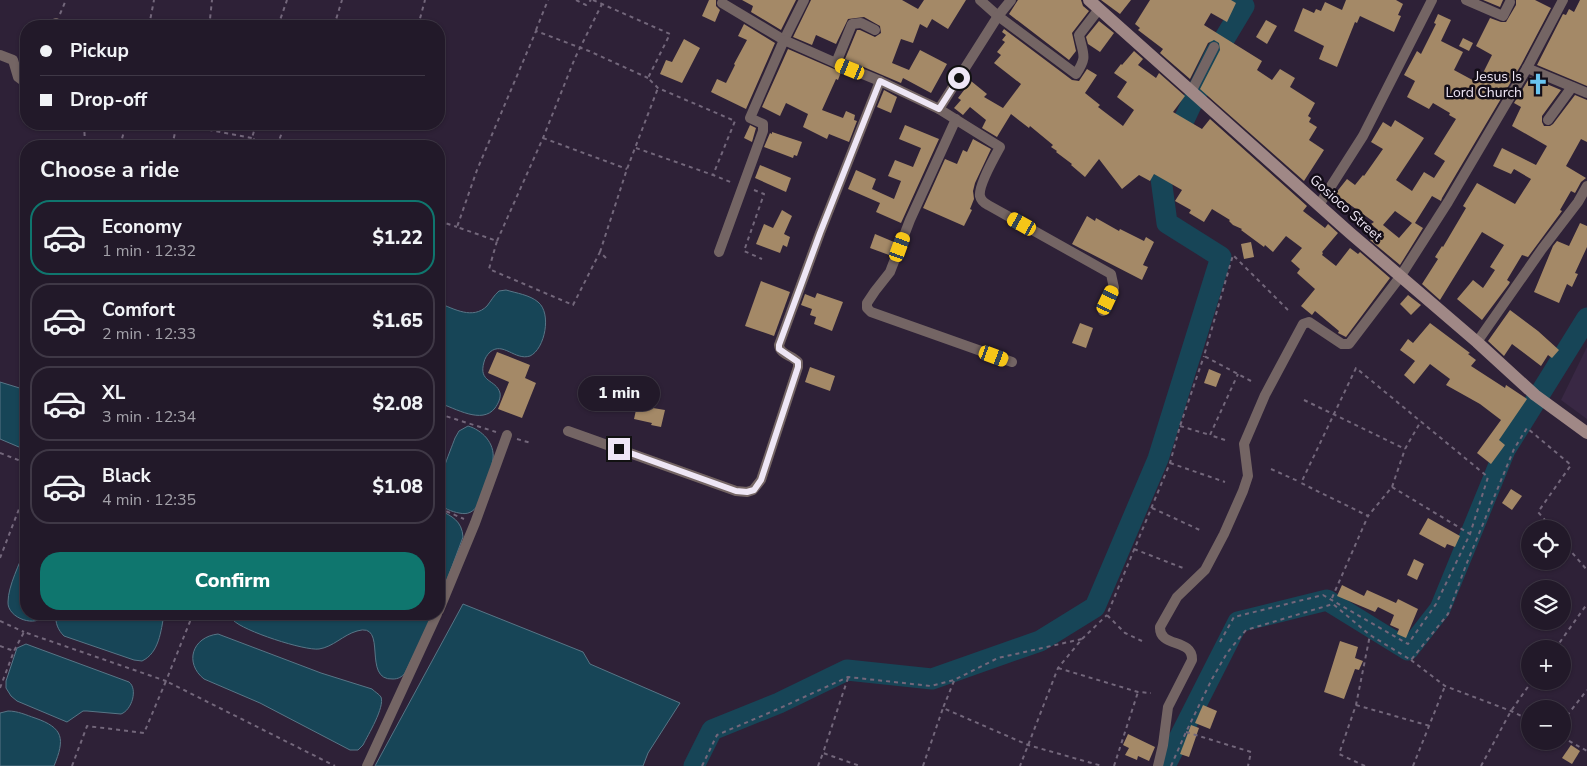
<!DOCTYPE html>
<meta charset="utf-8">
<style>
:root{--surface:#221929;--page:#2a2231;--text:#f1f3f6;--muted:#a2a0a8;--line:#3f3846;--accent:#0f766e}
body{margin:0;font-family:"Nunito Sans",sans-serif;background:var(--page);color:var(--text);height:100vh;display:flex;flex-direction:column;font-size:19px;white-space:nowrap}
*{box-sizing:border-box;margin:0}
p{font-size:16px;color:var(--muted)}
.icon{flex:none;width:28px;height:28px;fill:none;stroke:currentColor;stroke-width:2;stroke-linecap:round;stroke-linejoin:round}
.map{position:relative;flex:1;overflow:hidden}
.drawer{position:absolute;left:20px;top:140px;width:425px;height:480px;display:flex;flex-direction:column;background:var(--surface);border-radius:20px;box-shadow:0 1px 4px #0004,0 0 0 1px var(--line)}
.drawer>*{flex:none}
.guide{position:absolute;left:20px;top:20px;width:425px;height:110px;border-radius:20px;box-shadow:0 1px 4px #0004,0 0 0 1px var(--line);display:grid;align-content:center;height:110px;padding:0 20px;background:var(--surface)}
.tools{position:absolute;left:1521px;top:520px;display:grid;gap:10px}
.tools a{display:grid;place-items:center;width:50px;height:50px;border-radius:50%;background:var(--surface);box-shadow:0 1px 4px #0004,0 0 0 1px var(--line);font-size:25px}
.end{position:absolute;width:22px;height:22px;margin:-11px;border:6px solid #eee6f5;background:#111;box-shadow:0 0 0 2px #111}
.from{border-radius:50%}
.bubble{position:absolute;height:35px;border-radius:18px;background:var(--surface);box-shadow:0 1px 4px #0004,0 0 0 1px var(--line);font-size:16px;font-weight:800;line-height:35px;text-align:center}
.car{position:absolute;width:15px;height:30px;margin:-15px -8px;border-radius:6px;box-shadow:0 0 4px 1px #0007;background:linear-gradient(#f5c518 24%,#345 0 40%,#f5c518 0 76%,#345 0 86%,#f5c518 0)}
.guide b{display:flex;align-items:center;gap:18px;height:48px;font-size:19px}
.guide b+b{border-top:1px solid var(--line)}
.guide i{width:12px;height:12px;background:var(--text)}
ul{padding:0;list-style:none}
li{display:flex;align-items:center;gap:15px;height:75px;margin:0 10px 8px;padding:0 10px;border:2px solid var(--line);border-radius:20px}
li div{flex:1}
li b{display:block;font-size:19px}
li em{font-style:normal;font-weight:800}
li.active{border-color:var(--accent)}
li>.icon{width:45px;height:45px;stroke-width:1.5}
h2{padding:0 20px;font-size:22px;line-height:60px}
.action{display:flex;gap:10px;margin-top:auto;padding:10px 20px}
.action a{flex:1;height:58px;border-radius:20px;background:var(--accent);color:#fff;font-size:20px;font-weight:800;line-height:58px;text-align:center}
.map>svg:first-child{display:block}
</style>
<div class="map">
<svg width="1587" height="766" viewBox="0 0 1587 766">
<rect width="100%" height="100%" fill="#2e2137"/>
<path fill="#392844" d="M1587 347V419L1561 400Z"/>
<g fill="#174557" stroke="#587586">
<path d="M506 290C516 293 530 295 538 302 552 313 545 349 530 356 515 361 503 341 490 352 487 355 485 358 484 362 478 383 496 379 500 393 501 398 498 404 495 408 482 425 455 408 439 403V303C454 309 473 320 487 306 491 301 494 295 499 291Z"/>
<path d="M0 382 26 390V450L0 439Z"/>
<path d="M439 417 445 422C447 432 442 442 439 451Z"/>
<path d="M468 426C482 430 495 443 493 459 491 474 483 490 478 505 473 512 468 515 459 513 453 512 441 508 439 502 434 488 450 452 455 438L459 431Z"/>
<path d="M439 510C452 516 462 521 463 537L447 580 439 589Z"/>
<path d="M26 547V614H45C37 629 7 618 8 602 8 586 20 563 26 547Z"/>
<path d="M463 604 583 652 590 664 680 703 648 753 643 766H375Z"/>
<path d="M56 614H164C161 631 159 653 142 661L134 660 64 636C58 630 55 623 56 614Z"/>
<path d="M230 614H434L405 673C402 677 398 679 393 679 361 681 389 621 357 631 343 635 333 647 319 649 305 651 243 631 233 620 232 618 231 616 230 614Z"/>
<path d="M218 634 321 673 372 689C375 692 379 694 381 697 385 707 368 735 363 745L358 750H350L260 703 204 679C184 663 192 637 218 634Z"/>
<path d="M26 644 129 682C138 689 132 710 121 714L87 711H83L67 722 17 701 11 696 6 688V681L17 648Z"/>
<path d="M8 711C18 711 26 715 35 718 64 728 65 739 54 766H0V713Z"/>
</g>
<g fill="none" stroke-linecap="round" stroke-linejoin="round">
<g stroke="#174557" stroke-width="21">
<path d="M694 766 712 730 779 703 847 670 932 679 1040 641 1095 607 1158 459 1221 257 1167 223 1160 171 1214 56 1244 6 1240 0"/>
<path d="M1165 766 1238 622 1327 600 1408 650 1440 609 1505 450 1587 318"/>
</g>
</g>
<g fill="#a48967" fill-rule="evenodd">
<path d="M709 0H716V6L720 10 715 22 702 16Z"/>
<path d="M742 0H796L781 30 751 12 753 6Z"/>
<path d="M811 0H902L918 9 924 0H966L948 29 932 19 927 28 920 24 913 43 901 39 892 63 909 70 920 50 947 64 931 93 903 78 901 83 845 59 857 30H860L875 37 881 33 880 26 864 17 848 19 836 44 816 35 812 45 793 37Z"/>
<path d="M1018 0H1081L1083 6 1089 11 1072 33 1076 51 1069 60 1009 14Z"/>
<path d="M1101 0H1131L1120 14Z"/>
<path d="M1150 0H1231L1236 3 1227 22 1211 13 1204 25 1262 61 1257 70 1272 80 1280 69 1295 78 1290 87 1315 103 1308 116 1311 118 1309 122 1317 127 1309 140 1324 150 1304 181 1200 89 1220 50 1219 43 1214 40 1208 43 1190 79 1160 53 1163 49 1138 30 1140 28 1135 24Z"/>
<path d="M1346 0H1396L1403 4 1398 15 1401 16 1394 32 1360 16 1357 23 1355 22 1337 67 1319 59 1324 46 1294 31 1303 8 1314 13 1316 9 1321 11 1325 2 1342 10Z"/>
<path d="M1483 0H1503L1500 7Z"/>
<path d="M1516 0H1535L1551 8 1521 65 1442 198 1441 201 1432 196 1415 223 1423 228 1400 265 1370 240 1378 230 1371 224 1374 222 1335 194 1347 179 1355 185 1363 175 1364 176 1383 149 1371 142 1383 122 1391 127 1395 120 1424 138 1396 180 1412 191 1424 172 1434 178 1445 161 1434 154 1456 119 1449 115 1450 113 1433 103 1429 109 1407 97 1415 81 1404 75 1417 51 1421 54 1436 24 1434 23 1438 14 1451 20 1441 41 1463 52 1454 70 1478 83 1492 55 1476 46 1490 18 1501 22H1506L1516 5ZM1395 211 1412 223 1399 238 1383 225Z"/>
<path d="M1580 0H1587V86L1537 65 1563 14 1566 15 1569 9 1574 12Z"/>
<path d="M1266 20 1277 26 1267 44 1256 37Z"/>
<path d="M1099 21 1114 33 1100 52 1088 44 1086 37Z"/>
<path d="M744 24 775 43 746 109 711 92 717 79 726 83 735 65 734 64 747 40 738 36Z"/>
<path d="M1004 29 1072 80 1079 81 1087 69 1097 75 1085 93 1100 105 1098 107 1123 126 1134 110 1117 97 1127 82 1114 73 1121 64 1122 65 1134 51 1143 59 1138 65 1156 78 1159 73 1185 96 1173 112 1202 129 1210 119 1307 206 1303 211 1325 228 1328 224 1338 233 1322 252 1323 253 1322 255 1336 266 1350 248 1358 254 1360 252 1390 278 1346 337 1338 333 1339 331 1315 311 1312 315 1301 306 1315 289 1297 273 1300 269 1291 261 1302 248 1286 236 1273 252 1265 245 1264 247 1241 230 1242 229 1233 225 1229 221 1230 220 1212 209 1204 222 1189 213 1191 210 1175 201 1182 190 1154 174 1150 181 1139 175 1122 189 1099 159 1085 177 1071 165 1072 164 1056 152 1057 151 1051 147 1053 145 1030 126 1029 128 1011 114 997 137 982 128 986 120 970 107 963 115 954 108 961 100 958 98 971 81 987 94 984 97 1003 108 1021 84 994 63 1001 55 997 52 1005 42 1002 40 1006 35 1002 32Z"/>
<path d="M1463 38 1473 43 1469 51 1459 46Z"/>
<path d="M684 39 700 48 682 83 660 74 666 60 672 62Z"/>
<path d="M788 49 841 72 838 80 836 79 822 110 843 118 846 111 855 115 854 120 857 121 849 142 829 134 827 139 803 127 808 114 786 103 780 116 762 107Z"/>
<path d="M1530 77 1561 90 1542 116V122L1544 126H1550L1553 124 1575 95 1587 100V142L1581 139 1566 166 1586 178 1581 182 1575 193 1571 191 1560 210 1562 211 1528 257 1522 255 1507 280 1510 282 1509 284 1482 320 1457 299 1473 280 1483 288 1495 270 1490 267 1504 245 1482 232 1440 300 1422 284 1438 259 1435 257 1442 246 1443 247 1466 208 1463 206 1477 183 1515 204 1531 179 1514 169 1511 174 1493 166 1502 148 1536 165 1547 146 1512 126 1521 107 1514 103Z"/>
<path d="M884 90 897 97 891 113 877 107Z"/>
<path d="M750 125 756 128 752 142 744 138Z"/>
<path d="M905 125 939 139 901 223 876 212 880 203 848 189 856 170 876 179 872 189 894 199 901 181 888 176 895 160 913 167 921 148 899 139Z"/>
<path d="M772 132 802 142 797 156 794 155 793 158 764 147 770 133 772 134Z"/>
<path d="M973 139 991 149 975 183 973 191 974 199 970 209 972 210 964 226 923 208 945 159 957 164 963 150 967 152Z"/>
<path d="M760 165 791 178 786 192 755 178Z"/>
<path d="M782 210 792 216 784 234 790 237 787 247 783 245 780 253 756 244 764 224 773 228Z"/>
<path d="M1087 216 1095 221 1096 218 1119 231 1120 229 1144 241 1146 237 1154 242 1143 265 1148 267 1142 280 1072 244Z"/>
<path d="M1580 223 1587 226V247L1575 273 1578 274 1572 287 1567 284 1559 303 1534 292 1553 246 1557 241 1569 246Z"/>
<path d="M875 234 894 242 889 255 870 248Z"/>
<path d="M1251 242 1254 257 1244 259 1241 244Z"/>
<path d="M761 281 790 292 774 336 745 326Z"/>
<path d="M817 293 843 302 832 331 814 324 816 317 810 315 812 309 801 305 805 294 815 298Z"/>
<path d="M1408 295 1421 305 1411 315 1400 304Z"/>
<path d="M1510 310 1538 331 1559 350 1552 358 1548 355 1541 366 1512 344 1504 356 1488 341Z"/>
<path d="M1080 323 1093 328 1086 348 1072 343Z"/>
<path d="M1430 323 1470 353 1468 354 1476 360 1471 366 1505 388 1506 385 1527 399 1499 440 1505 445 1491 464 1477 453 1501 420 1480 404 1446 385 1450 379 1430 364 1414 384 1404 375 1415 361 1400 350 1408 339 1413 343Z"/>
<path d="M497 352 530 365 525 378 536 383 522 418 498 409 509 382 488 373Z"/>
<path d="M810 367 835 376 830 391 805 382Z"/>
<path d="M1209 369 1221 374 1216 387 1204 383Z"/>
<path d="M641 403 654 405 653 408 665 410 661 427 651 425 652 423 634 419 636 410H639Z"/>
<path d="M1511 489 1522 496 1512 510 1502 503Z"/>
<path d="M1428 518 1460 536 1455 547 1447 544 1445 548 1419 534Z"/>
<path d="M1414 559 1424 564 1417 580 1407 575Z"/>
<path d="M1342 585 1364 596 1367 590 1396 603 1398 599 1418 609 1406 638 1397 634 1399 629 1390 625 1394 615 1378 607 1375 612 1337 596Z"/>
<path d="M1340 641 1358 647 1355 658 1363 661 1359 670 1355 669 1344 699 1324 692Z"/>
<path d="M1203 705 1217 711 1210 729 1195 723Z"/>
<path d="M1191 725 1199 728 1189 757 1180 754Z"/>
<path d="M1128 734 1155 747 1149 761 1138 756 1137 760 1125 755 1129 748 1123 745Z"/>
<path d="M1571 745 1580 751 1572 764 1562 758Z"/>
</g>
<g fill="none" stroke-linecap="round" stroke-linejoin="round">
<g stroke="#73677b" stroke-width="2" stroke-dasharray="4 4" stroke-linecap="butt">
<path d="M576 0 586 5 591 0"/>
<path d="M593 0 670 34 648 78 658 88 735 121 713 175 733 183"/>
<path d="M60 14 66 0"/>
<path d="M149 26 154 0"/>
<path d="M208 26 210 19 212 0"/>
<path d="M278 26 287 0"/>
<path d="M334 26 342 0"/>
<path d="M418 26 425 0"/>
<path d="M536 30 548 0"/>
<path d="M84 124 85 143 96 146"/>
<path d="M177 124 252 138"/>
<path d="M256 124 252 138 264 146"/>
<path d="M543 138 627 169"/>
<path d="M120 146 126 124"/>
<path d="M172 146 177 124"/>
<path d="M277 146 285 124"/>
<path d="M636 148 713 175"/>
<path d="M754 190 764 194 744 251 762 259"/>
<path d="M439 221 457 227"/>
<path d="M497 241 543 138 575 58 602 4"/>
<path d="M600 252 627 169 658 88"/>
<path d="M606 258 600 252 573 305 489 269 497 241 457 227 477 170 536 31 589 51 648 78"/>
<path d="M1251 381 1204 356 1233 255 1290 312"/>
<path d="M1304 400 1405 449"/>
<path d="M439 414 496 432"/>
<path d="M1180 426 1210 435"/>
<path d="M517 439 531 443"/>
<path d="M1225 440 1210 435 1238 374"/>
<path d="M0 453 26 463"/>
<path d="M1170 463 1225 482"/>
<path d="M1271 469 1300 482"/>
<path d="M1392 487 1470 534"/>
<path d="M439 508 464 519"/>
<path d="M1152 508 1202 531"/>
<path d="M1562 541 1587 570"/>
<path d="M1134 549 1183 568"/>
<path d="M0 558 26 491"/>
<path d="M1332 598 1368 516"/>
<path d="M0 621 24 632"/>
<path d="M1082 639 1107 615"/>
<path d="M1142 641 1125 633 1107 615 1170 463 1180 426 1204 356"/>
<path d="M1220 642 1234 617 1323 595 1408 644 1436 604 1470 534 1488 477 1356 368 1301 483 1368 516 1392 487 1405 449 1421 421"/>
<path d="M0 646 14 651"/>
<path d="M1555 649 1587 604"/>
<path d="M1411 660 1445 686 1511 711 1530 720"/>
<path d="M1058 668 1138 692 1151 693"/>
<path d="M848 678 823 753 860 766"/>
<path d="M954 681 943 708 1028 745 1102 766"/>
<path d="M0 688 14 651 24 632 166 681 193 614"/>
<path d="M1356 705 1430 726"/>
<path d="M1562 722 1587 690"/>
<path d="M1186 732 1251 752 1248 766"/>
<path d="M1562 737 1587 751"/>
<path d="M72 766 87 726 144 733 166 681 335 766"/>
<path d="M702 766 717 735 778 709 848 677 931 686 954 680 998 658 1082 639 1058 668 1020 766"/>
<path d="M818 766 823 753"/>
<path d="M923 766 943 708"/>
<path d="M1114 766 1138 692"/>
<path d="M1171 766 1186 732 1212 679 1227 653 1246 630 1333 604 1370 635 1411 660 1448 614 1466 565 1514 449 1527 428 1571 465 1538 512 1553 529"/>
<path d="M1365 766 1339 754 1356 705 1370 635"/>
<path d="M1413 766 1445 686"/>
<path d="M1481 766 1511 711 1532 681"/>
</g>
<g stroke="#746564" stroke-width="10">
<path d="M980 0 998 16 1076 74C1088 56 1083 55 1079 35L1099 9"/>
<path d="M1466 0 1503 16 1510 2"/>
<path d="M722 3 784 40 804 0"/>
<path d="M55 26 56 23"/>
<path d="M0 55 13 60 18 77 26 83"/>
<path d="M836 63 880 81 939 109 1000 147C995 156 978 186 980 196 981 200 984 203 988 205L1111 274 1114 288 1103 311"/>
<path d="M1527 68 1587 93"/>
<path d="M1191 92 1214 47"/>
<path d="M939 109 998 16 1011 0"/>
<path d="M956 119 910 220 890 272 875 291 867 303V308L871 312 1012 362"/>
<path d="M1548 120 1572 87"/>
<path d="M1319 205 1363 136 1432 0"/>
<path d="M719 252 763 131V124L750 118 784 40 836 63 852 24 861 23 875 30"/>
<path d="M1477 342 1542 249 1578 202 1587 186"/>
<path d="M568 431 736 491 747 492 753 490 761 480 798 367V362C792 355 780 355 779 345L820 233 880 81"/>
<path d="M439 610 475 523 507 435"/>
<path d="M367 766 437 614"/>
<path d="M1158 766 1163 745 1168 707 1192 660C1193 638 1159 648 1160 627L1177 597 1205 570 1224 534 1243 491 1248 476 1244 444 1265 395 1303 324 1309 322 1342 344H1349L1400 277 1448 202 1527 68 1563 0"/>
</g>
<path stroke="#a08886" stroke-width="12" d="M1089 0 1350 233 1477 342 1535 395 1587 433"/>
</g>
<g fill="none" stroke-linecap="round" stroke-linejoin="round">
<path stroke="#eee6f5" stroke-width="6" d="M619 449 736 491 747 492 754 490 761 480 798 367V362L779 349V345L820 233 880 81 939 109 959 78"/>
</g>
<defs>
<g id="church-bare" transform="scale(1.725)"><path d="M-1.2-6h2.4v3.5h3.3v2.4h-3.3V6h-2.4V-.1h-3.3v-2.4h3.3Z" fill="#68c4f0" stroke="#130d17" stroke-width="2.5" paint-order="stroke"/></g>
</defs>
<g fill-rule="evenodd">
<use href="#church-bare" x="1538" y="84"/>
</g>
<g text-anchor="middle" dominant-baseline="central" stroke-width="5" stroke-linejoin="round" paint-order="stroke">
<g font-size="14" fill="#eee6f5" stroke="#130d17" text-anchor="end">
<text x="1522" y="76">Jesus Is<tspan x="1522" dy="16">Lord Church</tspan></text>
</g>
<g font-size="14" fill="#eee6f5" stroke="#130d17">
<text transform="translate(1346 208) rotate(42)">Gosioco Street</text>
</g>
</g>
</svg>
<div class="tools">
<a><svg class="icon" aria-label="locate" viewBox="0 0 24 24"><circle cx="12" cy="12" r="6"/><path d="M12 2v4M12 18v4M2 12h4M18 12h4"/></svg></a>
<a><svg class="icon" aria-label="layers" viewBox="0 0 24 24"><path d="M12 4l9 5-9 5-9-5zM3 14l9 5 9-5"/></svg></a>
<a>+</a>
<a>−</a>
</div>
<i class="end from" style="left:959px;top:78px"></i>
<i class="end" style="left:619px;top:449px"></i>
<div class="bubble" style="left:578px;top:376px;width:82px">1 min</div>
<i class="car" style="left:850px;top:69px;rotate:292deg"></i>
<i class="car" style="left:1022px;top:224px;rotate:299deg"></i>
<i class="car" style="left:900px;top:247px;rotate:20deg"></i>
<i class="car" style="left:1108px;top:300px;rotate:25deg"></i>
<i class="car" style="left:994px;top:356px;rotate:110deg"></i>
<div class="guide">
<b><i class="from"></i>Pickup</b>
<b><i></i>Drop-off</b>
</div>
<section class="drawer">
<h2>Choose a ride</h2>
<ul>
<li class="active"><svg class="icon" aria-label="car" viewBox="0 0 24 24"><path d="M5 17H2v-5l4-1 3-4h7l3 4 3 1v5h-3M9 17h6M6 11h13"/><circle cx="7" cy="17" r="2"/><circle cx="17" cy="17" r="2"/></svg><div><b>Economy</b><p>1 min · 12:32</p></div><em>$1.22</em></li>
<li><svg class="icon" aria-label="car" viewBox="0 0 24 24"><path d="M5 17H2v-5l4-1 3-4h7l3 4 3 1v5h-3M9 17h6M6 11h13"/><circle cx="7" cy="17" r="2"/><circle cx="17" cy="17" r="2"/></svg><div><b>Comfort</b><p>2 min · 12:33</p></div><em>$1.65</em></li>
<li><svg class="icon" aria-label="car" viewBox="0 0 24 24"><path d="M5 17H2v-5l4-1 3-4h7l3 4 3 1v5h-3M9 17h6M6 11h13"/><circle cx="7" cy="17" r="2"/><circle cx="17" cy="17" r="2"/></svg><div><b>XL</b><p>3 min · 12:34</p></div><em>$2.08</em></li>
<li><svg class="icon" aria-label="car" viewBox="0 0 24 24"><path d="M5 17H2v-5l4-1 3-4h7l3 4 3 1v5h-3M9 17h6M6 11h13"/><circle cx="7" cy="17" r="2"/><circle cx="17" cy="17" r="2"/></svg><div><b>Black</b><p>4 min · 12:35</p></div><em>$1.08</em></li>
</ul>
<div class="action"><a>Confirm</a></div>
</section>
</div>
